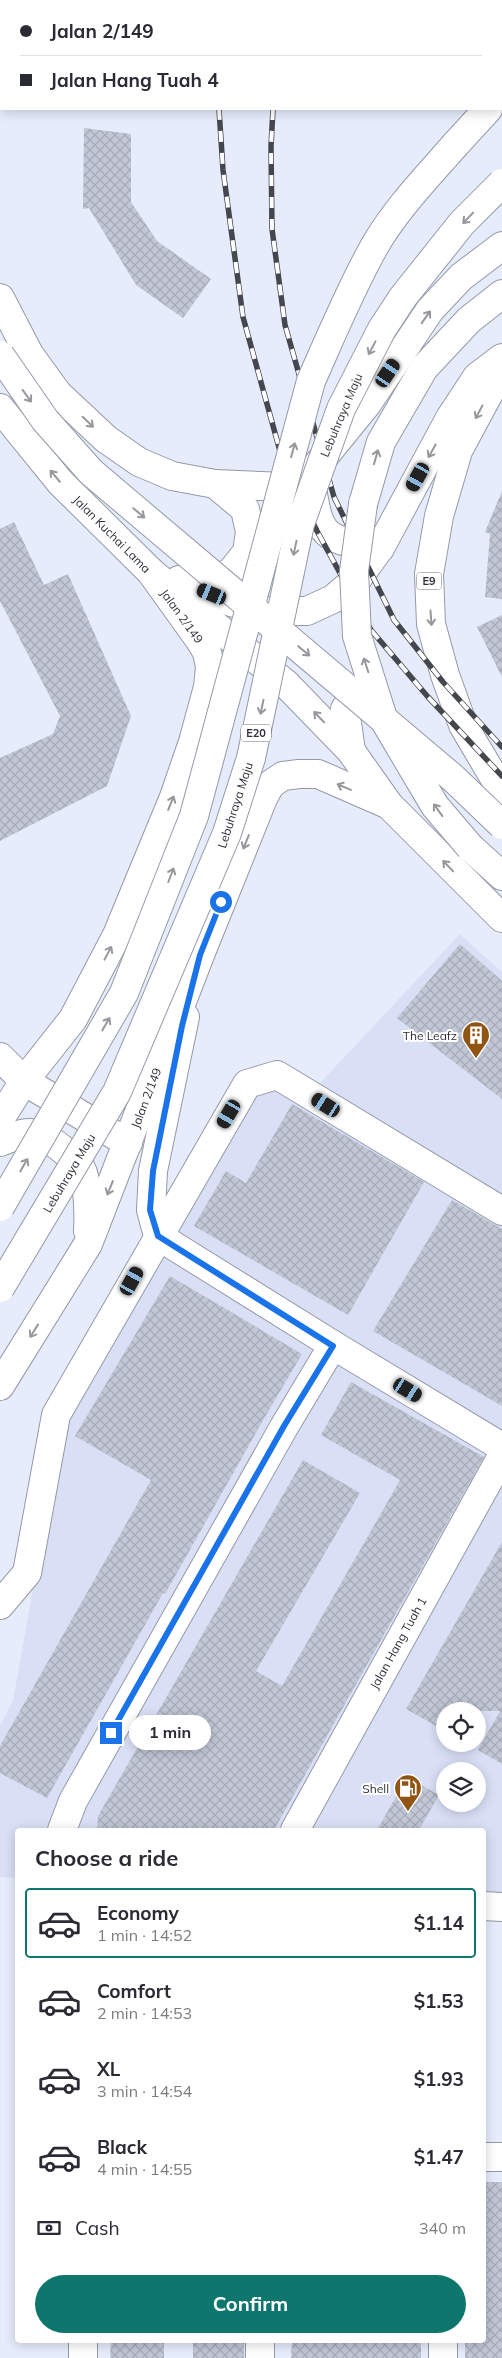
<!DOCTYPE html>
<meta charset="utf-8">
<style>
:root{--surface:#fff;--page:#f2f2f3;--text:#2b2b33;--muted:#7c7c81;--line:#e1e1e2;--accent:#0f766e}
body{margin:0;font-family:Mulish,sans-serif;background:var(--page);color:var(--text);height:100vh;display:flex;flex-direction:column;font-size:19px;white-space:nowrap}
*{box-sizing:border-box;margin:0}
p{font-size:16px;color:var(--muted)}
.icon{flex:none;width:28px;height:28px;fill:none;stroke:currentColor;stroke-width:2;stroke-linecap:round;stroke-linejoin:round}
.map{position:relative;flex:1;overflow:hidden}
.panel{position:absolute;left:15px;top:1828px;width:471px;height:515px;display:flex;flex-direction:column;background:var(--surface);border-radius:5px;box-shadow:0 2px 12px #0003}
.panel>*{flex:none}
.hud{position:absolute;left:0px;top:0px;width:502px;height:110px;box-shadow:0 2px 12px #0003;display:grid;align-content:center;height:110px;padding:0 20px;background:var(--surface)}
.buttons{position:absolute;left:436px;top:1702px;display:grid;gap:10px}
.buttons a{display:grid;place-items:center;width:50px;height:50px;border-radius:50%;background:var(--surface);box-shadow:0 2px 12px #0003;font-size:25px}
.end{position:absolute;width:22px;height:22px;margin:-11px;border:6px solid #1a73e8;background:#fff;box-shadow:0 0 0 2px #fff}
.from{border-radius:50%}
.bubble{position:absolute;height:35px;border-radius:18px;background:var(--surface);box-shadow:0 2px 12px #0003;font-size:16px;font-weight:700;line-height:35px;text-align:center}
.car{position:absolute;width:15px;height:30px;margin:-15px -8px;border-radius:6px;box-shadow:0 0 4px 1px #0007;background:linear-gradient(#222 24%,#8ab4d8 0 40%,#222 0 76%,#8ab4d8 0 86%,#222 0)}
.hud b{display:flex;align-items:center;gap:18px;height:48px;font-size:19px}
.hud b+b{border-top:1px solid var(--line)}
.hud i{width:12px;height:12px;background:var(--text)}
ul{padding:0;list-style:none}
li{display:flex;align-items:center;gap:15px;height:70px;margin:0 10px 8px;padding:0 10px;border:2px solid transparent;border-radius:5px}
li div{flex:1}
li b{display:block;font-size:19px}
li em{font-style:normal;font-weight:700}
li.on{border-color:var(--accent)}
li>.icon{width:45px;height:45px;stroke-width:1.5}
h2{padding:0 20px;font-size:22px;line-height:60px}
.pay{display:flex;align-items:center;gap:12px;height:55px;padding:0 20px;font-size:19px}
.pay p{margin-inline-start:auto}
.cta{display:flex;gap:10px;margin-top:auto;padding:10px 20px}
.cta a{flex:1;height:58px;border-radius:30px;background:var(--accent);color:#fff;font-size:20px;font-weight:700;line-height:58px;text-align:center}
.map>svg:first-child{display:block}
</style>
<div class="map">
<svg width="502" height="2358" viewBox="0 0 502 2358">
<defs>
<pattern id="building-cross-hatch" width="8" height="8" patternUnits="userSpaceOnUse" patternTransform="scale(1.25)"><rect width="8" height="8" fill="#c2c7d6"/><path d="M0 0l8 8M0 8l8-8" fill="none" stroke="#a7abb8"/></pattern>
</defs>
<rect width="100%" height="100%" fill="#e7ecfc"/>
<path fill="#d9e0f6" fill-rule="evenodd" d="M460 934 502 972V1898H484V1830H18L17 1878 0 1877V1725L13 1701 63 1419 250 1090 277 1083 305 1099ZM445 1711H478V1744H445ZM445 1771H478V1804H445Z"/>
<g fill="url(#building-cross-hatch)">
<path d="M84 128 131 134V202L157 241 211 279 183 318 136 285 89 208 83 209Z"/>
<path d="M502 491V599L485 597 490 534 485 532Z"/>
<path d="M14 522 44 585 68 574 131 716 107 786 0 841V758L53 734 60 716 0 601V529Z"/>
<path d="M502 615V677L477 627Z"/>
<path d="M460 944 502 981V1099L397 1018Z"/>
<path d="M292 1104 424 1182 348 1315 194 1226 226 1171 246 1183Z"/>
<path d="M452 1200 502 1229V1406L373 1331Z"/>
<path d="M170 1276 302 1354 262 1422 165 1594 163 1593 47 1798 0 1773V1746L151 1480 75 1436Z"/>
<path d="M351 1382 484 1457 274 1830H97L98 1816 303 1460 360 1493 256 1671 282 1686 391 1496 400 1480 321 1435Z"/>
<path d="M502 1542V1764L478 1750 500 1711H445V1731L406 1709Z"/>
<path d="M407 1777 439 1795 419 1830H377Z"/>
<path d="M484 2182H502V2358H465V2340H484Z"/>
<path d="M111 2340H164V2358H110Z"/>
<rect x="193" y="2340" width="51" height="18"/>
<path d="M292 2340H421V2358H291Z"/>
</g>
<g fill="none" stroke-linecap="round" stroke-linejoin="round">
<g stroke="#9499a7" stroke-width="30">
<g id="minor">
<path d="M0 1057 24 1081 128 1143"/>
<path d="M158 1236 333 1345 502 1447"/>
<path d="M158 1236 151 1210 153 1171 185 1017"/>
<path d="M0 1605 27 1573 56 1415 247 1084 277 1075 502 1211"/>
<path d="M62 1830 73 1801 284 1427 333 1345"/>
<path d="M295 1830 502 1456"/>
<path d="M484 1906 502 1907"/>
<path d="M484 2157H502"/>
<path d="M83 2358V2340"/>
<path d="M260 2358V2340"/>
<path d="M443 2358V2340"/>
</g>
</g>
<g stroke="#9499a7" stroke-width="30">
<g id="major">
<path d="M0 298 29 354 58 394 106 439 139 462 172 476 215 484 245 509 250 532 247 552 231 572 212 581H196"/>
<path d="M0 408 60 482 151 572 286 684"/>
<path d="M0 1119 24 1081 73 1019 117 935 174 797 193 742 208 687 210 667 207 652 199 639 151 572"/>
<path d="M0 1142C11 1138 25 1130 37 1134 50 1138 79 1160 83 1173 89 1192 89 1211 88 1231"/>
<path d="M0 1386 88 1244 200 955 264 796"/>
</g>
</g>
<g stroke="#9499a7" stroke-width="30">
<g id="highway">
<path d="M455 145 488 109"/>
<path d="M502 369 458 451 439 516 429 574 431 624 445 675 463 725 502 791"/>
<path d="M311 482C320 540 324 539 380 548"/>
<path d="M215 484 286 487 310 474 367 404 430 310 461 277 502 246"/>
<path d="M363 504 381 442 424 368 469 320 502 294"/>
<path d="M179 580 228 601 262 611H307L333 599 358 578 380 548 450 418 477 377 502 358"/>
<path d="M286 684 351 751 389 805 502 918"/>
<path d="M351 751 345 709 352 700 364 702 380 709"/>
<path d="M264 796 271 784 283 776 299 774H318L389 805"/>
<path d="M470 847 502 876"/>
</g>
</g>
<use href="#minor" stroke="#fff" stroke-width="28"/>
<use href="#major" stroke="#fff" stroke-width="28"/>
<use href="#highway" stroke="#fff" stroke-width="28"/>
<g stroke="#45474e" stroke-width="5.5">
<g id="rail">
<path d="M219 1V0"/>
<path d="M280 1V0"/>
<path d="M219 109 223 170 243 317 283 462 317 531 371 630 428 697 502 776"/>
<path d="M273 109 271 146 272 229 285 325 334 497 394 620 443 682 502 747"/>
</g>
</g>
<use href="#rail" stroke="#fff" stroke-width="4" stroke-dasharray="11" stroke-linecap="butt"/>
<g stroke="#9499a7" stroke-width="30" stroke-linecap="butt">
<g id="highway-bridge">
<path d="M0 355 45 420 91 472 453 778 502 825"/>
<path d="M363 504 354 571 357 636 383 718 435 806 470 847"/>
<path d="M0 1207 124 993 194 816 311 381C331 336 350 290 374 247 395 210 427 177 455 145"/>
<path d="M0 1288 117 1092 227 833 251 758 300 524 341 409 382 329 403 297 462 223 502 183"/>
</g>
</g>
<use href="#highway-bridge" stroke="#fff" stroke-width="28"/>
</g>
<defs><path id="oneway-shaft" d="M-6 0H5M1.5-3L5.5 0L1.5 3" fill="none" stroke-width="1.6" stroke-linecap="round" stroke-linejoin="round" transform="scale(1.25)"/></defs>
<g stroke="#97989b">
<use href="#oneway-shaft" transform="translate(468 218) rotate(134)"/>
<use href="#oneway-shaft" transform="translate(426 317) rotate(-55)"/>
<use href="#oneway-shaft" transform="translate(372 348) rotate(118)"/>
<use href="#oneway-shaft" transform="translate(27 396) rotate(54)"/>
<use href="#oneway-shaft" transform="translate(479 412) rotate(118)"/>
<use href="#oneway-shaft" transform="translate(88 422) rotate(44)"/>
<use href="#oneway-shaft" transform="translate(293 450) rotate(-75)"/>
<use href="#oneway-shaft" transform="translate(432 451) rotate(119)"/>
<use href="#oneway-shaft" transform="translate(376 457) rotate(-74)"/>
<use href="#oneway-shaft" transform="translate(55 476) rotate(-130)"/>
<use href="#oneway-shaft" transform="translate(139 513) rotate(40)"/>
<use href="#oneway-shaft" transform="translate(295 548) rotate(102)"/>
<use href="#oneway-shaft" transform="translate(431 618) rotate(86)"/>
<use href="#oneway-shaft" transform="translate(304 651) rotate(40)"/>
<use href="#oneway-shaft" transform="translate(366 665) rotate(-108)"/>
<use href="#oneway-shaft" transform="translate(262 707) rotate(102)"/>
<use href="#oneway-shaft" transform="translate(319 717) rotate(-134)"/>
<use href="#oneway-shaft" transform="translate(344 787) rotate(-157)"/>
<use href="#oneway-shaft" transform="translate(171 803) rotate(-68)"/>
<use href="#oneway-shaft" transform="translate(438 810) rotate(-126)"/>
<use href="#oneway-shaft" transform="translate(246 842) rotate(112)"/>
<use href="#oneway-shaft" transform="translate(448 866) rotate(-134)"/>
<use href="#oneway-shaft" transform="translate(171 875) rotate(-69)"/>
<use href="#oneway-shaft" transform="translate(108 953) rotate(-62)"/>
<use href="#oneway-shaft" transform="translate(106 1024) rotate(-60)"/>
<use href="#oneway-shaft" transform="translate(24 1165) rotate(-60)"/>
<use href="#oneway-shaft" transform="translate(110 1188) rotate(112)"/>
<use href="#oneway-shaft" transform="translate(34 1331) rotate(122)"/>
</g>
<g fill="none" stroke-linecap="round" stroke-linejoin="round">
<path stroke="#1a73e8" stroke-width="6" d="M111 1733 284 1426 333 1346 158 1236 150 1210 153 1171 182 1026 200 955 221 902"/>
</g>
<defs>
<g id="building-pin" transform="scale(1.4375)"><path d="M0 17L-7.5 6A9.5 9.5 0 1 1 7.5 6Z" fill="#905415" stroke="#fff"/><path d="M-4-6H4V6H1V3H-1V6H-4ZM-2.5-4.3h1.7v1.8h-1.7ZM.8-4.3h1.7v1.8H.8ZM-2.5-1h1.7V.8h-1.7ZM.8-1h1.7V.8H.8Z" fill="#fff"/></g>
<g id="fuel-pin" transform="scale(1.4375)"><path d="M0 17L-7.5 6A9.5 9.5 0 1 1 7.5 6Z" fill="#905415" stroke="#fff"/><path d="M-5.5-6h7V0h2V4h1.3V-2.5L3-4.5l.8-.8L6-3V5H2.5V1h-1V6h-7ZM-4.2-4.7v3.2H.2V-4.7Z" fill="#fff"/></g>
</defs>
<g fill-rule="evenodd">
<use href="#building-pin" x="476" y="1035"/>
<use href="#fuel-pin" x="408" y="1788"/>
</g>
<g text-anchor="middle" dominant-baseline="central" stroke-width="4" stroke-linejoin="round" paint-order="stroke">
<g fill="#fff" stroke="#6d6f73" stroke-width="1">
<rect x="416.5" y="572.5" width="25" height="17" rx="4"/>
<rect x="241" y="724.5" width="30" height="17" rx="4"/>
</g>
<g font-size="11" font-weight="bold" fill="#2f3137">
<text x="429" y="581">E9</text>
<text x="256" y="733">E20</text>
</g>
<g font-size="12" fill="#2f3137" stroke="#fff">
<text transform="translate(341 415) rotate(-67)">Lebuhraya Maju</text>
<text transform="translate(112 534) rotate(45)">Jalan Kuchai Lama</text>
<text transform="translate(182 616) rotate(54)">Jalan 2/149</text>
<text transform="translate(235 805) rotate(-72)">Lebuhraya Maju</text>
<text transform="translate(146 1098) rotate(-69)">Jalan 2/149</text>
<text transform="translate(69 1173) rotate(-59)">Lebuhraya Maju</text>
<text transform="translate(398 1643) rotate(-61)">Jalan Hang Tuah 1</text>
</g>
<g font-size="12" fill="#2f3137" stroke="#fff" text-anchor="end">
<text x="457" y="1035">The Leafz</text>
<text x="389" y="1788">Shell</text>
</g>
</g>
</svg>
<div class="buttons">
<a><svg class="icon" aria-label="locate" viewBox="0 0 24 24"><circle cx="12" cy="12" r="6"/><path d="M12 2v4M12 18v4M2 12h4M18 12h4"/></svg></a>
<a><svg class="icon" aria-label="layers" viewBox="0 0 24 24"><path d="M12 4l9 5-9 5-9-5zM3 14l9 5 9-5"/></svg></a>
</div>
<i class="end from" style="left:221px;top:902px"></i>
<i class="end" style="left:111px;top:1733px"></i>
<div class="bubble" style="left:129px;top:1715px;width:82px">1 min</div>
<i class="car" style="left:388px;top:373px;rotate:34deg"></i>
<i class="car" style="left:418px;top:477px;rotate:209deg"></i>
<i class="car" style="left:212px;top:594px;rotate:292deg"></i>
<i class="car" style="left:326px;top:1105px;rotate:302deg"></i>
<i class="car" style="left:229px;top:1114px;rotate:210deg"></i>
<i class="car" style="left:132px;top:1281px;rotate:29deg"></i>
<i class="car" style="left:408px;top:1390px;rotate:121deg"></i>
<div class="hud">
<b><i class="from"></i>Jalan 2/149</b>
<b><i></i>Jalan Hang Tuah 4</b>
</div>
<section class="panel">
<h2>Choose a ride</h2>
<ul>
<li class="on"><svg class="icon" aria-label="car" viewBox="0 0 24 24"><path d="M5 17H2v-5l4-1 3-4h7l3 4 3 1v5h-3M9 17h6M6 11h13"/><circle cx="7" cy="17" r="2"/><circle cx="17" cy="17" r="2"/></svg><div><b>Economy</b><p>1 min · 14:52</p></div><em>$1.14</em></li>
<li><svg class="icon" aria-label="car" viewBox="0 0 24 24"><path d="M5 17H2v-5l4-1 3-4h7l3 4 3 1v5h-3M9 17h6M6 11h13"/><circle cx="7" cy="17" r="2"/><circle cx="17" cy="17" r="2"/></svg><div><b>Comfort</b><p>2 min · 14:53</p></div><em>$1.53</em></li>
<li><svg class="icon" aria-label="car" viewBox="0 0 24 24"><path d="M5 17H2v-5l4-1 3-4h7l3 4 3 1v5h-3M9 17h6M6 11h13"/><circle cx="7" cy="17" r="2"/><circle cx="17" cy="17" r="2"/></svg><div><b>XL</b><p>3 min · 14:54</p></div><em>$1.93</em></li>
<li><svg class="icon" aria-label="car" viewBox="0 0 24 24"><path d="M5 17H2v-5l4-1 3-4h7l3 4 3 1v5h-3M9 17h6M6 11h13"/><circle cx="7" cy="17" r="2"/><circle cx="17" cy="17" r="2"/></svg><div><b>Black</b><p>4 min · 14:55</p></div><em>$1.47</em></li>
</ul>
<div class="pay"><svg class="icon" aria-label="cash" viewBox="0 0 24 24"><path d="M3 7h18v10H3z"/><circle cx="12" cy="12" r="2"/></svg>Cash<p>340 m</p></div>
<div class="cta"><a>Confirm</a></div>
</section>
</div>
